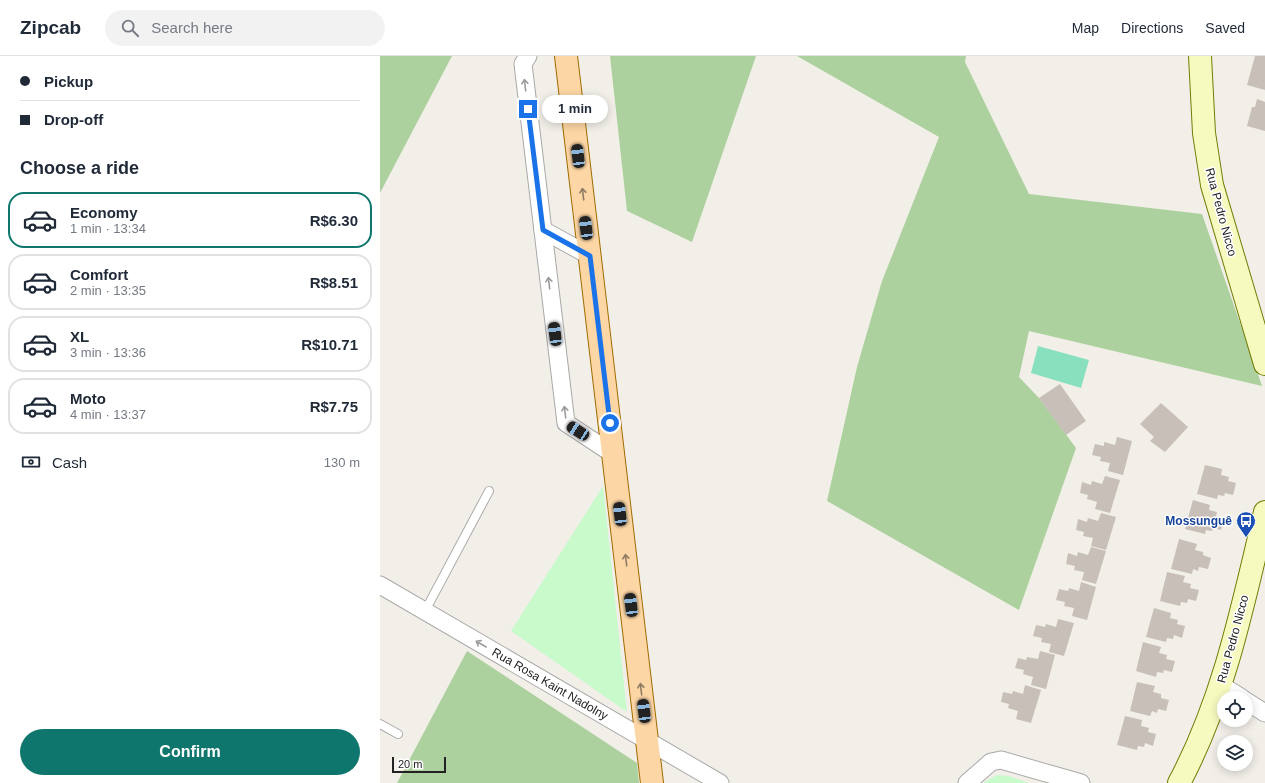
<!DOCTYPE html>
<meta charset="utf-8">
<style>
:root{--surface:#fff;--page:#f2f2f3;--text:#1f2937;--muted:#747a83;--line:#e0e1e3;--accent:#0f766e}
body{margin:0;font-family:Helvetica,sans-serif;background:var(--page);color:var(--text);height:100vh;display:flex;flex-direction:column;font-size:15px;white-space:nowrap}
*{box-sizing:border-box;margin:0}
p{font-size:13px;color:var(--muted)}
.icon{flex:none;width:22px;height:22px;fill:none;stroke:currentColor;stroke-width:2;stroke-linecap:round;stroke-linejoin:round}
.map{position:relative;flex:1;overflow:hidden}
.details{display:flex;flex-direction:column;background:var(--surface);width:380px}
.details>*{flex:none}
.hud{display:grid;align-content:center;height:88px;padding:0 20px;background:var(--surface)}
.tools{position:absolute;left:837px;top:635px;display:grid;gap:8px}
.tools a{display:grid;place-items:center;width:36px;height:36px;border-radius:50%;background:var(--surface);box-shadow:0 2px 10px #0003;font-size:20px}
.scale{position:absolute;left:12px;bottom:10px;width:54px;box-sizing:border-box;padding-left:4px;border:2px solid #222;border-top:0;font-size:11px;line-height:14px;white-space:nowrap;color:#222;-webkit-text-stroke:3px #fff;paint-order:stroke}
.end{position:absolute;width:18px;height:18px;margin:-9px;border:5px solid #1a73e8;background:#fff;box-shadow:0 0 0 2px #fff}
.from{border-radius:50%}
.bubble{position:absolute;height:28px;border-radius:14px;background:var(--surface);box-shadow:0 2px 10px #0003;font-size:13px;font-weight:700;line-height:28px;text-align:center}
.car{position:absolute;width:12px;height:24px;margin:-12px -6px;border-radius:5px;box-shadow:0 0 3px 1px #0007;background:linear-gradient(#222 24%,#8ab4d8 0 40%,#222 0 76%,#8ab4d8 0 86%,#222 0)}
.hud b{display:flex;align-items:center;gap:14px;height:38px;font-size:15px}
.hud b+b{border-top:1px solid var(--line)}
.hud i{width:10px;height:10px;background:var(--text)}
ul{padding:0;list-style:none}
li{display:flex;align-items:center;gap:12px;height:56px;margin:0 8px 6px;padding:0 12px;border:2px solid var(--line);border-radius:16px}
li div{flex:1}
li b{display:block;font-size:15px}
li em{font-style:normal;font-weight:700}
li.on{border-color:var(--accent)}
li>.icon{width:36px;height:36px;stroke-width:1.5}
h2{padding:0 20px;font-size:18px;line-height:48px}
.pay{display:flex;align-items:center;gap:10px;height:44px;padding:0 20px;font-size:15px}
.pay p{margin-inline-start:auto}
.primary-button{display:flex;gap:8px;margin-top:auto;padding:8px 20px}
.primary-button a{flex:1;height:46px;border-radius:24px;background:var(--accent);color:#fff;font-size:16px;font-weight:700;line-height:46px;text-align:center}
header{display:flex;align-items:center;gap:24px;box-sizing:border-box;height:56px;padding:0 20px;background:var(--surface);border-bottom:1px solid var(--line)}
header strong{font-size:19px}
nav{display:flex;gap:22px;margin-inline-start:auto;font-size:14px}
.search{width:280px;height:36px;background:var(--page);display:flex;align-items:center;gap:10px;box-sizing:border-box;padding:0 14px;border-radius:22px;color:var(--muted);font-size:15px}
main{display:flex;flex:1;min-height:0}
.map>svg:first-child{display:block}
</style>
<header>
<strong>Zipcab</strong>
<div class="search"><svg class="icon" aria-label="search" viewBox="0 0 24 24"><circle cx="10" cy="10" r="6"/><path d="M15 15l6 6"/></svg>Search here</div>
<nav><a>Map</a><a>Directions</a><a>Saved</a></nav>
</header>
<main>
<section class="details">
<div class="hud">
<b><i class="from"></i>Pickup</b>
<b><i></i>Drop-off</b>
</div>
<h2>Choose a ride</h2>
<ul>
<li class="on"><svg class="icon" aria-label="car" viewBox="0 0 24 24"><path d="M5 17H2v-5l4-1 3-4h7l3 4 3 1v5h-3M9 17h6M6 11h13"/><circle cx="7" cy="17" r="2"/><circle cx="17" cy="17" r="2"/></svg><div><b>Economy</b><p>1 min · 13:34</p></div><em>R$6.30</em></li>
<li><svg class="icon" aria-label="car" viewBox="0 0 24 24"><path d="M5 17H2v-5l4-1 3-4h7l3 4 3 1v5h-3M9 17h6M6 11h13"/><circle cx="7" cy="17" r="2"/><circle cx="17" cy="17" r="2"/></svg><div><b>Comfort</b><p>2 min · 13:35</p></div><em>R$8.51</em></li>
<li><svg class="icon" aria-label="car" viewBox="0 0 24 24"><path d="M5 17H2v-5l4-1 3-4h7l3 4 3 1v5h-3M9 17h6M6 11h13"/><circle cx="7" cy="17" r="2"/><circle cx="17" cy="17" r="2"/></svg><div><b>XL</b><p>3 min · 13:36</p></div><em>R$10.71</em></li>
<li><svg class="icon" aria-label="car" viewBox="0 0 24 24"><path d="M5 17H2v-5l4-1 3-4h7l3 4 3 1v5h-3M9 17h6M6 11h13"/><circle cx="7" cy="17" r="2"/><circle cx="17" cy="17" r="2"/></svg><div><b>Moto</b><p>4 min · 13:37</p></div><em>R$7.75</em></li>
</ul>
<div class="pay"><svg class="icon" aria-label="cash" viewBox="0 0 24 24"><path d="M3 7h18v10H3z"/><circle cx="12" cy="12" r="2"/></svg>Cash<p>130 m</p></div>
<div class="primary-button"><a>Confirm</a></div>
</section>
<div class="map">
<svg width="885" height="727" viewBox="0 0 885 727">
<rect width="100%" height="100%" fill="#f2efe9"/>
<g fill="#add19e">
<path d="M0 0H72L0 137Z"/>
<path d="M230 0H376L312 186 247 155Z"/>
<path d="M417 0H586L585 6 649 138 822 158 882 330 649 275 639 321 659 342 696 392 639 554 447 445 477 311 502 225 559 81Z"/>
<path d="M87 595 257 707 259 727H17Z"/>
</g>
<g fill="#c8facc">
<path d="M223 430 247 656 131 575Z"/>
<path d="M617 719 629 720 649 727H603Z"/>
</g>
<path fill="#88e0be" d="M658 290 709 304 701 332 651 317Z"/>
<g fill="#c7bfb8">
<path d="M875 0H885V34L867 29Z"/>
<path d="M877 43 885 46V75L867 70 872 51H875Z"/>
<path d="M680 328 706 365 686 379 659 342Z"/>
<path d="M781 347 808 371 785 396 770 385 774 381 760 368Z"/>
<path d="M737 381 752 385 743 419 728 415 730 407 720 405 721 401 712 399 715 388 724 390V386L735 389Z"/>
<path d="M825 409 842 413 841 419 849 421 848 425 856 427 853 439 845 437 844 440 838 439 837 443 817 438Z"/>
<path d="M725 420 740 424 730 457 715 453 717 446 707 443 708 439 700 437 702 426 711 429 712 425 722 428Z"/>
<path d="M813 444 830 449 829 454 837 456 836 460 844 462 841 474 833 472 832 475 826 474 825 478 805 473Z"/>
<path d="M721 457 736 461 726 494 711 490 713 482 703 480 704 476 696 474 698 463 707 466 708 462 718 465Z"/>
<path d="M799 483 817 488 815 494 823 496V499L831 502 828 513 819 511 818 515 813 513 812 518 791 513Z"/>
<path d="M711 491 726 495 716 528 702 524 704 516 694 514 695 510 686 508 688 497 697 500 698 496 708 499Z"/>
<path d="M787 516 805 520 803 526 811 528 810 532 819 534 816 545 808 543 807 547 801 546 800 550 780 545Z"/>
<path d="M701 526 716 531 707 564 692 560 694 552 684 550 685 546 676 544 679 533 688 535 689 532 699 535Z"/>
<path d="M774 552 791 557 790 562 798 564 797 568 805 570 802 582 794 579 793 583 787 582 786 586 766 581Z"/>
<path d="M678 563 694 567 684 600 669 596 671 588 661 586 662 582 653 580 656 569 665 571 666 568 676 571Z"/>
<path d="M763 586 781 591 779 597 787 599 786 603 795 605 792 616 784 614 783 617 777 616 776 621 756 615Z"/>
<path d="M660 595 675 599 666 633 651 629 653 621 643 618 644 614 635 612 638 602 646 604 647 601 658 603Z"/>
<path d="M757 626 775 630 773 636 781 638V642L789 644 786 655 778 653 777 657 772 655 770 660 750 655Z"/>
<path d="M645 629 661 634 651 667 636 663 638 655 628 652 629 648 621 646 623 636 632 638 633 635 643 638Z"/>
<path d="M745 660 762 664 761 670 769 672 768 676 776 678 773 690 765 687 764 691 758 690 757 694 737 689Z"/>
</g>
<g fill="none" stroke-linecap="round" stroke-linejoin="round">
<g stroke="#a9a9a9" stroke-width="10">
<g id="lane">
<path d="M45 555 109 435"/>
<path d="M0 668 18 678"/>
</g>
</g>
<g stroke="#a9a9a9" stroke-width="19">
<g id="street">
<path d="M148 0 143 8 186 367 233 398"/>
<path d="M163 174 210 200"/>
<path d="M0 529 340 727"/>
<path d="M841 629 862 642"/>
<path d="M866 645 885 657"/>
<path d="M587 727 611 706 621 704 701 727"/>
</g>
</g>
<g stroke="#707d05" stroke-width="24">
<g id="secondary">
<path d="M820 0 824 77 832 129 885 308"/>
<path d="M799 727C844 643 863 549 885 456"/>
</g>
</g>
<g stroke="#a06b00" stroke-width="24">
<path id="primary" d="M186 0 272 727"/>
</g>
<use href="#lane" stroke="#fff" stroke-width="8"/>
<use href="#street" stroke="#fff" stroke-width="17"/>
<use href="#secondary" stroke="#f7fabf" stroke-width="22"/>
<use href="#primary" stroke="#fcd6a4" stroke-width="22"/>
</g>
<defs><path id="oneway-shaft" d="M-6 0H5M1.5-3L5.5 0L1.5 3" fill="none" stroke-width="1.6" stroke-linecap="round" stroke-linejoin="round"/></defs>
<g stroke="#9c9c9c">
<use href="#oneway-shaft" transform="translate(145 29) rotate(-97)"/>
<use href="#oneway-shaft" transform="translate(169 227) rotate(-97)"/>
<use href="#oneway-shaft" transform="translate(185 356) rotate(-97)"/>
<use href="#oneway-shaft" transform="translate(101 588) rotate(-150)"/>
</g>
<g stroke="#8f7c63">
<use href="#oneway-shaft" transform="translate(203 138) rotate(-97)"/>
<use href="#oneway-shaft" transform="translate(246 504) rotate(-97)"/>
<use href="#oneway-shaft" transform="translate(261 633) rotate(-97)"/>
</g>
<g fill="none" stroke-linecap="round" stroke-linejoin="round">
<path stroke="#1a73e8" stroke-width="5" d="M148 53 163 174 210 200 230 367"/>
</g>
<defs>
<g id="bus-pin" transform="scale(1)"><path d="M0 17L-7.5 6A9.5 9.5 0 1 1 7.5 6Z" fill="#1a4fb4" stroke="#fff"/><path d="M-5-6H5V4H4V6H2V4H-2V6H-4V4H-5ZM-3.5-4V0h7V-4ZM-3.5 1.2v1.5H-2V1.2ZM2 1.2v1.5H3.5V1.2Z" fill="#fff"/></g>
</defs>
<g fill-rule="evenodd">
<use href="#bus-pin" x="866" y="465"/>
</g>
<g text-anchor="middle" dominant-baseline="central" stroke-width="3" stroke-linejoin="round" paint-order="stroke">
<g font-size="12" fill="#222" stroke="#fff">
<text transform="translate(841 156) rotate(75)">Rua Pedro Nicco</text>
<text transform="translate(853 583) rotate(-75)">Rua Pedro Nicco</text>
<text transform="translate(170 628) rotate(30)">Rua Rosa Kaint Nadolny</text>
</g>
<g font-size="12" font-weight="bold" fill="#164399" stroke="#fff" text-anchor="end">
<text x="852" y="465">Mossunguê</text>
</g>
</g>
</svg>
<div class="tools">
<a><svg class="icon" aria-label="locate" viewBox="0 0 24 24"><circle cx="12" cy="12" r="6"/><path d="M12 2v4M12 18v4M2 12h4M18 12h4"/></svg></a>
<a><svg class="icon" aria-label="layers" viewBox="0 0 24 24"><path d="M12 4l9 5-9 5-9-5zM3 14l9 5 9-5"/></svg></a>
</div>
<div class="scale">20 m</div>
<i class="end from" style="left:230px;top:367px"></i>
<i class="end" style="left:148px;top:53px"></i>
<div class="bubble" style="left:162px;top:39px;width:66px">1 min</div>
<i class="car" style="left:198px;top:100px;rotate:353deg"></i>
<i class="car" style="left:206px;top:172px;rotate:353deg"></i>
<i class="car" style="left:175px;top:278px;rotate:353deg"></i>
<i class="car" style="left:198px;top:375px;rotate:303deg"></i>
<i class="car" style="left:240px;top:458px;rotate:353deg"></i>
<i class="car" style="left:251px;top:549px;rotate:353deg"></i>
<i class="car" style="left:264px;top:655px;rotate:353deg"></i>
</div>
</main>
